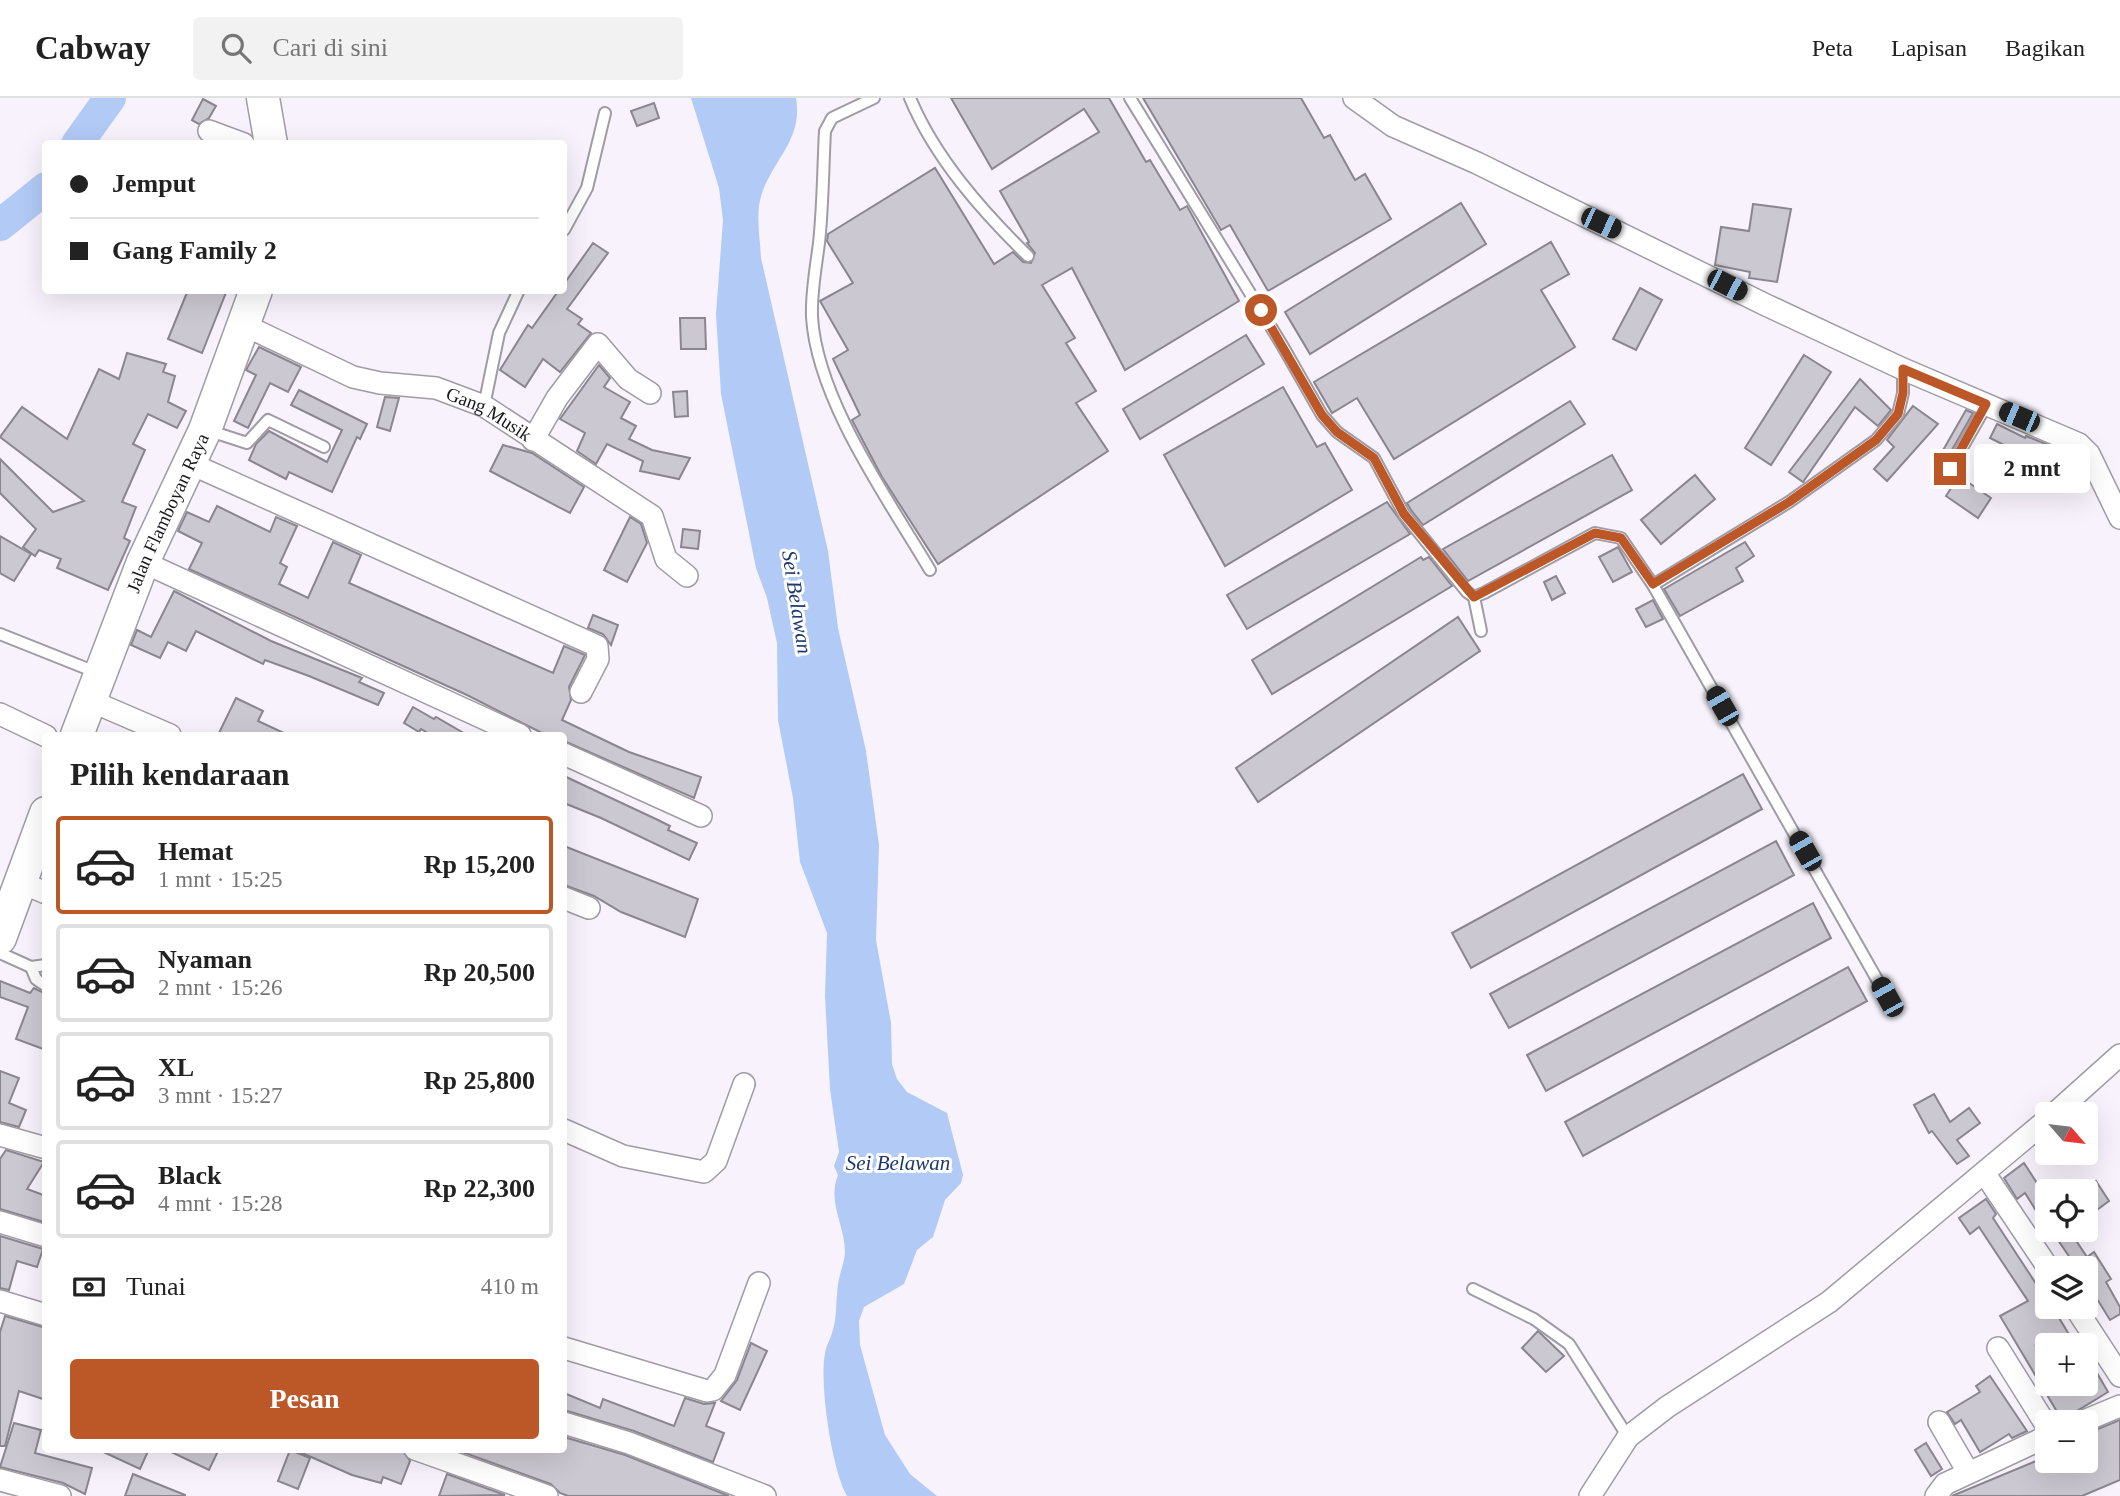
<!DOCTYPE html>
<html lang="id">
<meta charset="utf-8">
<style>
:root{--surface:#fff;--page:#f2f2f2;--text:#222;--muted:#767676;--line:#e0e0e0;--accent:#bc5727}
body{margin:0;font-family:Georgia,serif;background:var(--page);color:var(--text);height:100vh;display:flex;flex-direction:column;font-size:26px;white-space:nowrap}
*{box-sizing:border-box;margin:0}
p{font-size:23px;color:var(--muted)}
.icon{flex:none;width:38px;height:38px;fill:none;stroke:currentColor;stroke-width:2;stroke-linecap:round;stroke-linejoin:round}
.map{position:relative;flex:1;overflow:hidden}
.details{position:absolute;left:42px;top:634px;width:525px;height:721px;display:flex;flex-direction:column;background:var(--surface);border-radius:7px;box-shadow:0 7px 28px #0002}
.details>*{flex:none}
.banner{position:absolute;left:42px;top:42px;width:525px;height:154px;border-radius:7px;box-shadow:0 7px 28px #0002;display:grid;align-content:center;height:154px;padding:0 28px;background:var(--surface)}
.needle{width:46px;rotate:118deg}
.controls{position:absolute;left:2035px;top:1004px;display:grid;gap:14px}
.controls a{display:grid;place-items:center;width:63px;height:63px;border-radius:7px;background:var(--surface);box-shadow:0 7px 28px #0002;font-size:35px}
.end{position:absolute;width:32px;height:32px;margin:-16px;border:9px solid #bc5727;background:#fff;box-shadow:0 0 0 4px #fff}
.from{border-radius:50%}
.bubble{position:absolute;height:49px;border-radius:7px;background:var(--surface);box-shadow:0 7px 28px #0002;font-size:23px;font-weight:800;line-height:49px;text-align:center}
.car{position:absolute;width:21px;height:42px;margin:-21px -10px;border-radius:9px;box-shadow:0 0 5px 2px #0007;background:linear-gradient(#222 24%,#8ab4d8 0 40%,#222 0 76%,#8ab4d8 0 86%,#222 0)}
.banner b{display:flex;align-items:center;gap:24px;height:66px;font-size:26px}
.banner b+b{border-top:2px solid var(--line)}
.banner i{width:18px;height:18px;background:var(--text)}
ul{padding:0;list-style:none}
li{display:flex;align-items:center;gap:21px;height:98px;margin:0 14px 10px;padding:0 14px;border:4px solid var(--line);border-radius:7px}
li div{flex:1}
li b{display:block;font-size:26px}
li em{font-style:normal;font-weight:800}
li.current{border-color:var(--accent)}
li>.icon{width:63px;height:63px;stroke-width:1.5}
h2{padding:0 28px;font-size:32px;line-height:84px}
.pay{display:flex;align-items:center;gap:18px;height:77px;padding:0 28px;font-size:26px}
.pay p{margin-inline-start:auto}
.primary-button{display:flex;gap:14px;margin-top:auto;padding:14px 28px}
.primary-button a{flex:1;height:80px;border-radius:7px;background:var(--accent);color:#fff;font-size:28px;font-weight:800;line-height:80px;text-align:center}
header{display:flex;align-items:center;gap:42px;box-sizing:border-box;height:98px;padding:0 35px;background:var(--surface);border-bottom:2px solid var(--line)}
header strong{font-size:33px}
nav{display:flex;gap:38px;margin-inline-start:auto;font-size:24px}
.search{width:490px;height:63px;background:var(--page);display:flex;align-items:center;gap:18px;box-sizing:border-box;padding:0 24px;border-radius:7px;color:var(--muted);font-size:26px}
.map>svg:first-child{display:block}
</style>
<header>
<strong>Cabway</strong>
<div class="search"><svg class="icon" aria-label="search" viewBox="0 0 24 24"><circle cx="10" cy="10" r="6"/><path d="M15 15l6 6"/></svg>Cari di sini</div>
<nav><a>Peta</a><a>Lapisan</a><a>Bagikan</a></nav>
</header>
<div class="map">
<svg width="2120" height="1398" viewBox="0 0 2120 1398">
<rect width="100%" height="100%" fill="#f7f2fc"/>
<path fill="#b2caf6" d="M691 0H796C803 41 775 59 762 95 755 115 760 139 761 160L828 453 838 530 866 653 879 747 876 842 891 925 892 966 897 981 907 994 947 1015 963 1077 961 1085 945 1102 933 1139 917 1152 904 1186 864 1209 859 1223 860 1247 885 1337 910 1376 937 1398H847C832 1373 819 1285 825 1255 826 1248 830 1242 832 1235 838 1218 835 1199 839 1181 841 1172 844 1165 845 1155 845 1126 827 1105 838 1077L834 1068 839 1054 830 991 825 898 827 835 800 764 793 700 778 622 777 545 767 500 756 470 721 296 716 216 723 122 719 90Z"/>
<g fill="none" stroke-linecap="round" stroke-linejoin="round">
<g stroke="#b2caf6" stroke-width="32">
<path d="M77 46 110 0"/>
<path d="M0 127 46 90"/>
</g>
</g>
<g fill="#ccc8d1" stroke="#8a858e" stroke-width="2">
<path d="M951 0H1109L1146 64 1150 62 1180 112 1187 108 1239 203 1125 272 1072 170 1042 187 1075 240 1066 245 1096 293 1076 305 1108 353 938 466 882 379 852 322 860 317 833 261 848 252 820 203 853 185 827 143 828 136 935 70 994 166 1013 154 1023 164 1031 165 1035 155 1027 145 1029 144 1000 93 1099 34 1084 11 992 71Z"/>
<path d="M1143 0H1301L1324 40 1330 37 1355 82 1365 76 1391 121 1268 193 1230 127 1221 132Z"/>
<path d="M203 1 216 8 209 20 199 26 192 22Z"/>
<path d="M654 5 659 20 637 28 631 13Z"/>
<path d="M1461 105 1486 146 1310 256 1285 214Z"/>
<path d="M1753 106 1791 111 1777 184 1749 180 1750 174 1715 167 1721 129 1749 133Z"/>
<path d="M1551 144 1569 176 1541 192 1575 249 1394 361 1357 300 1332 315 1314 284Z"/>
<path d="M593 145 608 155 567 211 582 221 578 226 591 235 560 274 543 261 525 289 500 272 528 227 532 230 559 192H564V186Z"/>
<path d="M1640 190 1662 202 1636 252 1613 241Z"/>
<path d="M188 192H227L202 255 168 241Z"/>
<path d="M680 220H705L706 251H681Z"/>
<path d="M1246 237 1264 266 1140 341 1123 311Z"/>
<path d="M259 249 301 269 288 294 270 285 248 330 234 323 256 277 246 272Z"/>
<path d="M127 255 166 266 163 274 175 278 168 304 186 313 177 330 148 316 133 346 145 352 122 404 136 409 124 440 130 443 108 492 57 470 61 461 39 452 35 458 23 449 36 431 0 395V361L53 414 84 403 0 339 22 309 67 341 99 271 119 281Z"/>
<path d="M1804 257 1831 274 1771 367 1745 350Z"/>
<path d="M599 267 610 280 604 289 630 304 621 320 636 328 629 341 652 352 690 360 679 381 640 373 643 363 607 346 596 366 577 353 585 335 560 321Z"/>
<path d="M1860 281 1891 312 1878 328 1855 309 1803 384 1789 374Z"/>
<path d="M1283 289 1317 349 1325 345 1352 392 1225 468 1164 357Z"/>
<path d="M299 292 367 326 360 341 357 339 332 394 289 374 286 381 249 362 256 346 269 333 327 364 342 332 291 307Z"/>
<path d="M687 293 688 318 675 319 673 294Z"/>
<path d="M385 299 399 300 390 333 377 329Z"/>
<path d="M1570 303 1585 326 1423 427 1411 412 1407 405Z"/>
<path d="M1913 308 1938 326 1887 383 1874 371 1894 349 1887 342Z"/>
<path d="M1966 312 1973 315 1949 357 1942 354Z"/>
<path d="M1997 326 2025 340 2026 338 2056 350 2037 394 2007 382 2018 354 1990 340Z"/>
<path d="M503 347 532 355 584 389 570 415 490 373Z"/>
<path d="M1612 357 1632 392 1468 483 1443 451Z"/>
<path d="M1695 377 1715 401 1661 446 1641 422Z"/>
<path d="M1959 378 1991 400 1978 420 1946 398Z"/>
<path d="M1387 404 1410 436 1247 531 1227 497Z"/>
<path d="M217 408 270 434 276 419 297 428 280 465 287 469 279 486 308 500 333 444 361 457 349 485 553 575 564 548 585 557 569 589 571 602 562 622 629 654 701 679 694 700 564 643V637H546L467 597 189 471 202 445 178 433 187 414 209 424Z"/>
<path d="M630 419 641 426 647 445 627 484 604 472Z"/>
<path d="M683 431 700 433 698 451 681 449Z"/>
<path d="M0 438 31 456 14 483 0 475Z"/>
<path d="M1745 444 1754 458 1736 470 1743 483 1680 518 1664 491Z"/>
<path d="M1618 449 1632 474 1613 484 1599 459Z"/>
<path d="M1421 459 1423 462 1429 459 1452 488 1272 596 1252 562Z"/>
<path d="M1556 478 1565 495 1552 502 1544 484Z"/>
<path d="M174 493 271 543 362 580 359 584 384 595 378 607 309 578 265 562 263 566 196 533 186 553 168 544 160 560 131 547 137 532 151 539Z"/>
<path d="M1653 502 1663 521 1646 529 1636 511Z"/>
<path d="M593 517 618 527 611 547 603 536 588 530Z"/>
<path d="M1458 519 1480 553 1258 704 1236 670Z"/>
<path d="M236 600 263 613 258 623 288 637H218Z"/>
<path d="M413 609 434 621 436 619 467 637H431L421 631 419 634 404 625Z"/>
<path d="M1743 676 1762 711 1471 870 1452 835Z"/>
<path d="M564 678 658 722 670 728 668 732 697 745 689 762 601 720 564 705Z"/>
<path d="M1776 743 1794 777 1509 930 1490 896Z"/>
<path d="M564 748 698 801 685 839 621 814 594 798 564 787Z"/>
<path d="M1813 805 1831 840 1546 993 1527 957Z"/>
<path d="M1848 869 1867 903 1583 1058 1565 1024Z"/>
<path d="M0 883 30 895 34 890 46 896V952L16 941 28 909 0 899Z"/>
<path d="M0 973 19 980 9 1005 26 1012 19 1029 0 1024Z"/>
<path d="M1934 996 1950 1024 1969 1010 1980 1025 1957 1042 1969 1058 1957 1066 1932 1033 1929 1035 1914 1007Z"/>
<path d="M6 1052 44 1064 27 1091 46 1098 44 1124 0 1111V1061Z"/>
<path d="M2024 1065 2048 1102V1132L2025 1095 2017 1101 2004 1080Z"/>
<path d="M2096 1083 2109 1103 2094 1114 2086 1102V1094H2080Z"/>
<path d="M1986 1101 1996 1116 1993 1120 2048 1204V1209L2053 1210 2076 1248H2036L2048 1265V1294L2062 1286H2086V1256L2108 1294 2062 1322 2000 1218 2028 1203 1979 1129 1970 1136 1959 1120Z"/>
<path d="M2051 1132H2069L2087 1159 2094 1154 2111 1181 2106 1184 2120 1209V1216L2110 1222 2086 1183V1171H2069L2075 1167Z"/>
<path d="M0 1138 43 1151 37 1169 17 1163 9 1192 0 1190Z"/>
<path d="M5 1218 46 1230V1302L19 1293 5 1348H0V1234Z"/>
<path d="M1538 1233 1564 1258 1546 1274 1522 1250Z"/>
<path d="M751 1245 767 1253 740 1312 721 1303 737 1282Z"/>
<path d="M1990 1278 2027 1333 2012 1340 2009 1336 1980 1354 1961 1322 1955 1326 1947 1314 1980 1294 1976 1288Z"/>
<path d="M564 1295 600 1310 603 1301 674 1328 685 1300 704 1306 715 1305 706 1328 724 1335 713 1364 634 1333 564 1312Z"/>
<path d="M2120 1322V1382L2082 1398H1952L2048 1358V1363H2086V1336Z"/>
<path d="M14 1325 41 1332 35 1355 92 1370 85 1396 63 1385 0 1369Z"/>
<path d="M564 1339 625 1357 729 1398H568L560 1395 551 1386 454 1351H564Z"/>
<path d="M1926 1345 1942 1371 1931 1378 1915 1352Z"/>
<path d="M97 1351H149L140 1371Z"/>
<path d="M165 1351H219L209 1372Z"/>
<path d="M293 1351H402L410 1363 401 1386 383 1379 381 1385 352 1377Z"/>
<path d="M290 1352 310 1360 298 1391 278 1383Z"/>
<path d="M133 1376 185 1397V1398H125Z"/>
<path d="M447 1376 505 1397 439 1398Z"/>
</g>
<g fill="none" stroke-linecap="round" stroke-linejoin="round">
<g stroke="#a09ba4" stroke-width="14">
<g id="service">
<path d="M874 0 832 20 825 33C823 70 823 108 819 145 816 169 811 194 812 219 817 302 888 401 930 472"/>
<path d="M910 0C935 60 982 113 1028 158"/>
<path d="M1130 0 1282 247 1322 317 1337 334 1374 360 1404 416 1467 494 1474 499 1484 495 1595 435 1621 440 1653 487 1887 899"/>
<path d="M564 132 587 90 605 15"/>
<path d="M484 308 499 235 519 192"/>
<path d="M207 332 247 345 268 322 324 349"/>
<path d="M1950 371 1987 306"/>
<path d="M1653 487 1789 404 1876 342 1898 316 1903 295V271"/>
<path d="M1474 499 1481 533"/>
<path d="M0 536 98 575"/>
<path d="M0 855 31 869 46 867"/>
<path d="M31 869 36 881 46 888"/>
<path d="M1473 1191 1534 1221 1569 1246 1628 1339"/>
</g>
</g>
<g stroke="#a09ba4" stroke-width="24">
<g id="minor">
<path d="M1354 0 1393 28 1477 65 1766 207 1903 271 2079 346 2089 356 2120 420"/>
<path d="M209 33 244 46"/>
<path id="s1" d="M242 226 353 279 380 285 436 290 484 308 652 418 666 461 687 478"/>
<path d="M533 342 557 300 598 246 628 281 650 295"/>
<path d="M189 365 597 548 598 561 581 594"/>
<path d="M143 464 520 637"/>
<path d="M91 603 170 637"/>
<path d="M0 616 46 638"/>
<path d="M564 656 701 718"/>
<path d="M20 784 46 795"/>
<path d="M564 800 589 810"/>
<path d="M2053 1017 2120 957"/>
<path d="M564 1032 623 1058 704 1074 716 1063 744 986"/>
<path d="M0 1037 46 1050"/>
<path d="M1985 1076 2049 1171"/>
<path d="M0 1124 46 1138"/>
<path d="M0 1203 46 1217"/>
<path d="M2075 1209 2120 1278"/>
<path d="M564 1250 707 1293 713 1292 725 1277 759 1185"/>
<path d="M1998 1250 2048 1330"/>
<path d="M1939 1324 1968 1374"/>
<path d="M564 1325 629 1345 765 1398"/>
<path d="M2079 1325 2120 1308"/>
<path d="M415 1351 547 1398"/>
<path d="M0 1382 60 1398"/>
<path d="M1590 1398 1628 1339 1667 1309 1829 1204 2048 1021"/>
<path d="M1936 1398 1945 1386 2048 1338"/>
</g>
</g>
<g stroke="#a09ba4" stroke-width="35">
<g id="primary">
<path d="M263 0 271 46"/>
<path id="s2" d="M77 637 143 464 205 332 256 192"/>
<path d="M0 840 46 715"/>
</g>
</g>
<use href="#service" stroke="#fff" stroke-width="10"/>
<use href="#minor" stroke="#fff" stroke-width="21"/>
<use href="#primary" stroke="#fff" stroke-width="32"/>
</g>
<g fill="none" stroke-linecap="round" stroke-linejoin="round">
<path stroke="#bc5727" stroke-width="9" d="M1261 212 1322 317 1337 334 1374 360 1404 416 1474 499 1595 435 1621 440 1653 486 1789 404 1876 342 1898 316 1903 295V271L1986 306 1950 371"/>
</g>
<g text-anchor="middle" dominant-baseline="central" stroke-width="6" stroke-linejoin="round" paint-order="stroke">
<g font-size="19" fill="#1b191c" stroke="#fff">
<text stroke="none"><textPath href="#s1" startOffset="266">Gang Musik</textPath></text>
<text stroke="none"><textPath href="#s2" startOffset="240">Jalan Flamboyan Raya</textPath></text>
</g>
<g font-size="21" font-style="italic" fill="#1e386e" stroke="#fff">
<text transform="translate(797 504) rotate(81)">Sei Belawan</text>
<text x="898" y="1065">Sei Belawan</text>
</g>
</g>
</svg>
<div class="controls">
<a><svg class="needle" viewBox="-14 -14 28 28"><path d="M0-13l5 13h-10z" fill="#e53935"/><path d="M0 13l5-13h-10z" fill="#767676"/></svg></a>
<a><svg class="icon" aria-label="locate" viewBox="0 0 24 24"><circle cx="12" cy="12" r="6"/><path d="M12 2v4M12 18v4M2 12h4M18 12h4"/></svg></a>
<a><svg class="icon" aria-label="layers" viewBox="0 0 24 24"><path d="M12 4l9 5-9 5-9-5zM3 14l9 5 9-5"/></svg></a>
<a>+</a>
<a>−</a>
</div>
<i class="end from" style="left:1261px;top:212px"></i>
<i class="end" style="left:1950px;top:371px"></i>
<div class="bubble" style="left:1974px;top:346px;width:116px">2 mnt</div>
<i class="car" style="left:1601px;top:125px;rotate:115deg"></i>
<i class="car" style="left:1727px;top:187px;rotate:117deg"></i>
<i class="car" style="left:2019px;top:319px;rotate:293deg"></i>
<i class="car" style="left:1722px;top:608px;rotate:330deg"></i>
<i class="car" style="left:1805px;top:753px;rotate:330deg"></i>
<i class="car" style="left:1887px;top:899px;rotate:331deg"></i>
<div class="banner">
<b><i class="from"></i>Jemput</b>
<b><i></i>Gang Family 2</b>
</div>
<section class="details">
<h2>Pilih kendaraan</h2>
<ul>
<li class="current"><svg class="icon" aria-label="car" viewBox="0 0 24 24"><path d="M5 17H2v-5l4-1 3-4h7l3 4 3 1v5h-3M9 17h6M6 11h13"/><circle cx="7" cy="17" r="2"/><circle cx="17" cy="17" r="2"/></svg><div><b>Hemat</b><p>1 mnt · 15:25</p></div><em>Rp 15,200</em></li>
<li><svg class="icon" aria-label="car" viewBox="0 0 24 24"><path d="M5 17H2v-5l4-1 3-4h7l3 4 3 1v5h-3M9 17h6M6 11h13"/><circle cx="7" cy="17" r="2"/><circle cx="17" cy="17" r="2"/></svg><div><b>Nyaman</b><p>2 mnt · 15:26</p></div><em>Rp 20,500</em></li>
<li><svg class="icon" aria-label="car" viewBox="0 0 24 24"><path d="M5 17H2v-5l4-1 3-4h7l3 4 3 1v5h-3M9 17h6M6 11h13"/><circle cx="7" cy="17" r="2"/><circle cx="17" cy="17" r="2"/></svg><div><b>XL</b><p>3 mnt · 15:27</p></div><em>Rp 25,800</em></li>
<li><svg class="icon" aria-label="car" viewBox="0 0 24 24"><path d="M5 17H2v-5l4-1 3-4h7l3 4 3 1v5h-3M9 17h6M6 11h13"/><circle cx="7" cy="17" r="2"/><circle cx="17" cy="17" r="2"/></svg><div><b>Black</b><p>4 mnt · 15:28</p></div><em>Rp 22,300</em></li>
</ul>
<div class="pay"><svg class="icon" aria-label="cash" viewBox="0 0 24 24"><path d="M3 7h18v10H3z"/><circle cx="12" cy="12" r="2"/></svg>Tunai<p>410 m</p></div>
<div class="primary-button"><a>Pesan</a></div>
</section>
</div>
